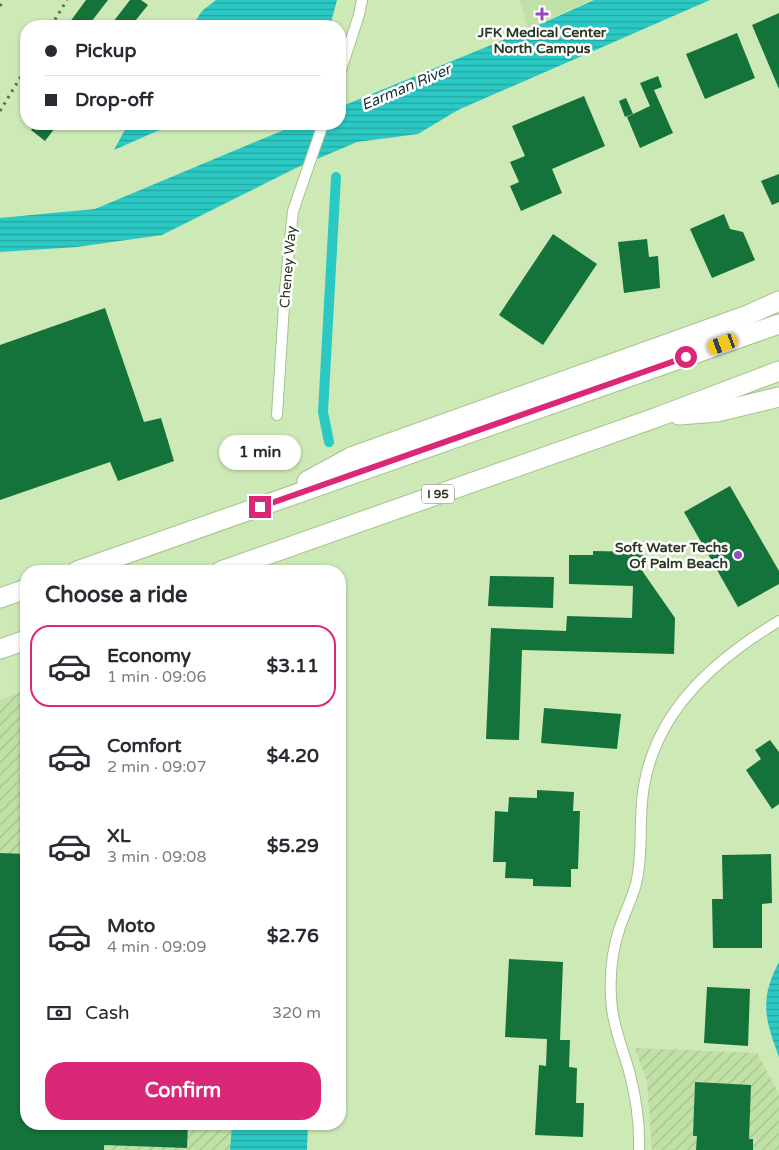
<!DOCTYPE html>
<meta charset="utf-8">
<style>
:root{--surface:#fff;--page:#f2f2f3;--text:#2b2b33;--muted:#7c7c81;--line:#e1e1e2;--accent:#db2777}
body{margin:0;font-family:"Varela Round",sans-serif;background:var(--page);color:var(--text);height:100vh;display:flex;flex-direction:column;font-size:19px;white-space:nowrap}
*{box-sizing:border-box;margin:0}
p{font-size:16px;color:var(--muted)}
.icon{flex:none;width:28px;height:28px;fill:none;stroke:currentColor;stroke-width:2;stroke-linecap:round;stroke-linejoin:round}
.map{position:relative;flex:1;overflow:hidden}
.details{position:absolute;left:20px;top:565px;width:326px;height:565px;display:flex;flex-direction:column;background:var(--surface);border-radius:20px;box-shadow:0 1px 4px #0004}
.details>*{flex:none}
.hud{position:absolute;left:20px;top:20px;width:326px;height:110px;border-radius:20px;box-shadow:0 1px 4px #0004;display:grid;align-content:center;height:110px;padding:0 25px;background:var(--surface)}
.end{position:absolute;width:22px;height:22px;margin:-11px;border:6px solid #db2777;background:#fff;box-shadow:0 0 0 2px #fff}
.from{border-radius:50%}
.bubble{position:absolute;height:35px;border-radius:18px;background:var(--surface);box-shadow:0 1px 4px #0004;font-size:16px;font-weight:700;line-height:35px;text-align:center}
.car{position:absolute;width:15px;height:30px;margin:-15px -8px;border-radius:6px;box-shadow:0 0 4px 1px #0007;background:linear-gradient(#f5c518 24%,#345 0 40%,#f5c518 0 76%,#345 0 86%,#f5c518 0)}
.hud b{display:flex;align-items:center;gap:18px;height:48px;font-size:19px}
.hud b+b{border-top:1px solid var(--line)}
.hud i{width:12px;height:12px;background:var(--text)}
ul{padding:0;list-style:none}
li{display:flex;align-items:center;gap:15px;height:82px;margin:0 10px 8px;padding:0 15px;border:2px solid transparent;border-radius:20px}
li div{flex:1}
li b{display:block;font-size:19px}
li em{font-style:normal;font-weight:700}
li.current{border-color:var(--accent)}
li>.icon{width:45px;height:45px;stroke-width:1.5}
h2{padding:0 25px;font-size:22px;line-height:60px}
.pay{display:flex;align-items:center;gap:12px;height:55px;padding:0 25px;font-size:19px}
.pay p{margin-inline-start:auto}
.primary-button{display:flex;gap:10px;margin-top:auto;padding:10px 25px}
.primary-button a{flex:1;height:58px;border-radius:20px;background:var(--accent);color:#fff;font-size:20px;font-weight:700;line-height:58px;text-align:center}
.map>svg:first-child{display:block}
</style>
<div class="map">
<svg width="779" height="1150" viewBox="0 0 779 1150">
<defs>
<pattern id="industrial-furrows" width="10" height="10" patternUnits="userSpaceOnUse" patternTransform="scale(1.25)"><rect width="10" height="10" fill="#c0e0a5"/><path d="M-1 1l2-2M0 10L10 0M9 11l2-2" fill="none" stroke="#a5c18e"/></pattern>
<pattern id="water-rules" width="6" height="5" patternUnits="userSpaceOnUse" patternTransform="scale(1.25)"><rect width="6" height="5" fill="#2bc9c4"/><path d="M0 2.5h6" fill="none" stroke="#25a49f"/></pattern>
</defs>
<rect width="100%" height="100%" fill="#cde9b5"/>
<path fill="#c0e0a5" d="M520 0H591L528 28Z"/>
<g fill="url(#industrial-furrows)">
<path d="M26 690V1124H232L230 1150H0V700Z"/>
<path d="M635 1048 757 1053 779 1094V1150H652L647 1082Z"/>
</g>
<g fill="url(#water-rules)">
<path d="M216 0H337L330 26H192L202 11Z"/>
<path d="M594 0H710L458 110 418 134 357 142 296 168 162 235 77 247 0 252V218L95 209 298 124H340V107L523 32Z"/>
<path d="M128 124H173L114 150Z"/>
<path d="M779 962V1057C765 1019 759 1000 779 962Z"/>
<path d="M232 1124H308L307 1150H230Z"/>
</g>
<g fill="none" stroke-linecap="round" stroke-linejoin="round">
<path stroke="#2bc9c4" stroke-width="10" d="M329 442 323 412 336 177"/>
</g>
<g fill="#14733a">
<path d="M86 0H108L88 26H67Z"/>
<path d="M130 0H141L148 5 131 26H110Z"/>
<path d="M779 13V89L752 25Z"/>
<path d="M737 33 755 78 705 99 686 54Z"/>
<path d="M658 76 662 87 654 90 673 133 640 148 627 117 650 106 640 83Z"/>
<path d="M584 96 605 146 552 169 562 193 521 211 510 186 519 182 510 162 525 156 512 126Z"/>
<path d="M626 98 633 114 625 117 619 101Z"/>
<path d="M37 124H58L45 141 31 130Z"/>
<path d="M779 174V202L772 205 761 181Z"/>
<path d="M724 214 730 229 743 232 755 260 712 278 690 229Z"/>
<path d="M553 234 597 264 543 345 499 315Z"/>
<path d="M647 239 649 257 658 256 660 288 624 293 618 242Z"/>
<path d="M105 308 144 422 161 418 174 461 118 481 110 462 0 500V345Z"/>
<path d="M730 486 779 571V584L738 607 684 512Z"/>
<path d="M593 551 643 552V572L675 618 674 654 522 650 519 740 486 739 491 628 566 631 567 616 632 618 633 586 569 584V555H593Z"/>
<path d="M490 576 554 577 553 608 488 606Z"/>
<path d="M544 708 621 714 617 749 541 743Z"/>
<path d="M770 740 779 752V804L772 809 746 770 761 759 755 750Z"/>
<path d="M537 790 574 792 573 811H580L578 869H571V887L533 886V879L505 878 506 862H493L495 811 508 812 509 797 537 798Z"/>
<path d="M0 853 26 854V1125L103 1128V1124H188L187 1148 104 1145V1150H0Z"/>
<path d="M771 854 772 903 762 904V948H713L712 899H723L722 855Z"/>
<path d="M509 959 563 962 560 1040H570L569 1067 577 1068 576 1103H584L583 1137 535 1135 539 1065 546 1066 547 1039 505 1037Z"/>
<path d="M707 987 750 989 748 1046 704 1043Z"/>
<path d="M695 1082 751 1085 749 1139H753V1150H696L697 1136H693Z"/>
</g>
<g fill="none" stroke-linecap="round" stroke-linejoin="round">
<g stroke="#a6c18e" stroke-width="12">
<g id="street">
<path d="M340 73 359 15 362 0"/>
<path d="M277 415 285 290 293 211 323 124"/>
<path d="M639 1150C640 1123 636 1097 629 1071 623 1050 615 1031 612 1009 609 982 611 953 620 927 625 912 632 899 636 884 644 851 638 818 644 786 657 709 716 659 779 621"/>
</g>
</g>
<g stroke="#a6c18e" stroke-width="21">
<g id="highway">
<path d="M679 415 717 412 779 397"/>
<path d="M307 481 351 457 748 315 779 301"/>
<path d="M77 571 779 324"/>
<path d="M221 571 655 418 779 371"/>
<path d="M0 598 26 589"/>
<path d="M0 649 26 640"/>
</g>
</g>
<use href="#street" stroke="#fff" stroke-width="10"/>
<use href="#highway" stroke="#fff" stroke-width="19"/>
<g stroke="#5d6d50" stroke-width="3" stroke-dasharray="2.5 5" stroke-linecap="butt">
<path d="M0 6 4 0"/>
<path d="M51 26 67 0"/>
<path d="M0 111 26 68"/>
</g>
</g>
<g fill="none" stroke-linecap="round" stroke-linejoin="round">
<path stroke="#db2777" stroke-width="6" d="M260 507 686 357"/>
</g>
<g fill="#944cbe" stroke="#fff" stroke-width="2">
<path d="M539.5 6.5h5v5h5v5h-5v5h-5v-5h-5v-5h5z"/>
<circle cx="738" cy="555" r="5"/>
</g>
<g text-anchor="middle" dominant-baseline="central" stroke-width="5" stroke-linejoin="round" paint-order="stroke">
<rect fill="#fff" stroke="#6b7365" stroke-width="1" x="422" y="484.5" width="32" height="19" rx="4"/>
<g font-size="12" font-weight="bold" fill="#2c3723">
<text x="438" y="494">I 95</text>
</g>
<g font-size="14" font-weight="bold" fill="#2c3723" stroke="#fff">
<text x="542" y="32">JFK Medical Center<tspan x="542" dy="16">North Campus</tspan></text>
<text x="728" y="547" text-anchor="end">Soft Water Techs<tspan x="728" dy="16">Of Palm Beach</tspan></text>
</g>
<g font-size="14" fill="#2c3723" stroke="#fff">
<text transform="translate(288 267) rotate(-85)">Cheney Way</text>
</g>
<g font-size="15" font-style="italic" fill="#143332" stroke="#fff">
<text transform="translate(406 87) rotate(-23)">Earman River</text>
</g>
</g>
</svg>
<i class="end from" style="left:686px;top:357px"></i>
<i class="end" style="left:260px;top:507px"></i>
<div class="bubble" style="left:219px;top:435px;width:82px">1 min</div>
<i class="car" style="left:723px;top:344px;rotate:250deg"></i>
<div class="hud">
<b><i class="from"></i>Pickup</b>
<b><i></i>Drop-off</b>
</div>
<section class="details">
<h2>Choose a ride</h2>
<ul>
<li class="current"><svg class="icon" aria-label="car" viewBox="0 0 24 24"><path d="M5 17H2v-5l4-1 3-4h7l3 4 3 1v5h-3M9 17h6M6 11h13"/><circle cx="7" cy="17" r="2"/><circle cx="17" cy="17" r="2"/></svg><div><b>Economy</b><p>1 min · 09:06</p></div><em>$3.11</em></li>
<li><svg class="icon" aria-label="car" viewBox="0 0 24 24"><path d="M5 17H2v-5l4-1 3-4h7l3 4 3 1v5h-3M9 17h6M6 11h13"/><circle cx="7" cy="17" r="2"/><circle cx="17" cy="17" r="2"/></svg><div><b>Comfort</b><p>2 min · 09:07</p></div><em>$4.20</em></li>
<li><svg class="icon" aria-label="car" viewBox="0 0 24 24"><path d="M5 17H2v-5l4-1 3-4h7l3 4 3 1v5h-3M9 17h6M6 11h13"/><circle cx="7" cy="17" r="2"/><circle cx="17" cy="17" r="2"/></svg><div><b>XL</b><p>3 min · 09:08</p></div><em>$5.29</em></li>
<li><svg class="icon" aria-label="car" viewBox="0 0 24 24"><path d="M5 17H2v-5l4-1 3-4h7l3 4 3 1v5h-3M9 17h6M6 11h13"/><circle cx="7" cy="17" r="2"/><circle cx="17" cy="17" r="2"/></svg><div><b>Moto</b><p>4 min · 09:09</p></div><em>$2.76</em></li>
</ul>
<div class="pay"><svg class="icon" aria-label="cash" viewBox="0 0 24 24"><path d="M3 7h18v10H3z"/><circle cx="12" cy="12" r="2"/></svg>Cash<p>320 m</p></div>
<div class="primary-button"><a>Confirm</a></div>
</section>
</div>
